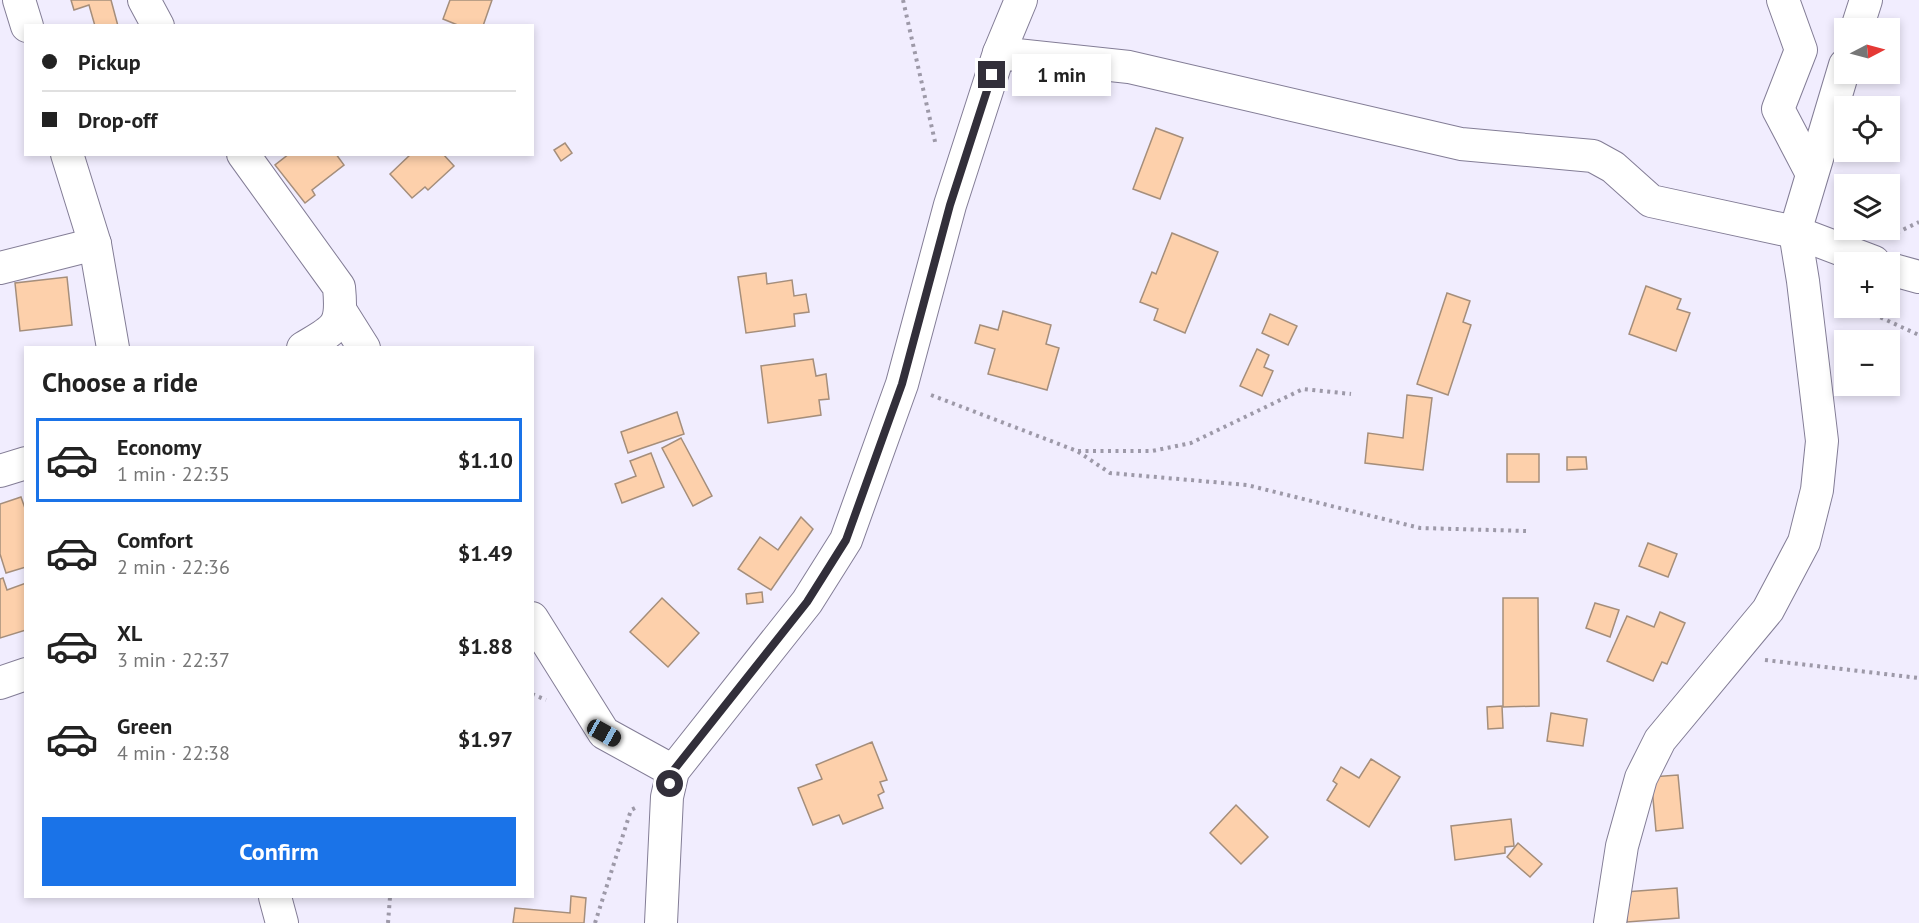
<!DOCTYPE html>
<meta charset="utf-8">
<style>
:root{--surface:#fff;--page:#f6f6f6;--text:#222;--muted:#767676;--line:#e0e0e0;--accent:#1a73e8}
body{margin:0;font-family:"PT Sans",sans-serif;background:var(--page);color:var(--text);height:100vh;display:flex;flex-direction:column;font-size:22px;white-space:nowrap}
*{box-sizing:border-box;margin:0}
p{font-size:20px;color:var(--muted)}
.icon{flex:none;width:33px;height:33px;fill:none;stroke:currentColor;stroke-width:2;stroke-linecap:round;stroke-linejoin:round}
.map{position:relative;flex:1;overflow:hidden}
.side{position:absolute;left:24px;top:346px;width:510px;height:552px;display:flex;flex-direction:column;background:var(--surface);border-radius:0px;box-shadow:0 3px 9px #0003}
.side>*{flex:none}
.top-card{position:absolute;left:24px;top:24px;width:510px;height:132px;border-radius:0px;box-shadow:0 3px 9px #0003;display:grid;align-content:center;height:132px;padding:0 18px;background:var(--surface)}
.needle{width:39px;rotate:84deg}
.buttons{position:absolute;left:1834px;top:18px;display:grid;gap:12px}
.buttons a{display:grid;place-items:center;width:66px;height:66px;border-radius:0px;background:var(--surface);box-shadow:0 3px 9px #0003;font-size:30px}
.end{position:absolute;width:27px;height:27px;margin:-14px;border:8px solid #322f3a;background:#fff;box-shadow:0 0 0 3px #fff}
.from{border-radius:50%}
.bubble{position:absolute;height:42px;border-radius:0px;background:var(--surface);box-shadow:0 3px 9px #0003;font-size:20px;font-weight:800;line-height:42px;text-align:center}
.car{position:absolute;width:18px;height:36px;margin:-18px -9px;border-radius:8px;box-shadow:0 0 4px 2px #0007;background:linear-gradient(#222 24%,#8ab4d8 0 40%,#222 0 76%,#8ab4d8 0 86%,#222 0)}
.top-card b{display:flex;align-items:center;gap:21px;height:57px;font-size:22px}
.top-card b+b{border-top:2px solid var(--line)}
.top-card i{width:15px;height:15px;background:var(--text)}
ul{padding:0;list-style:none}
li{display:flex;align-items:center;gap:18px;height:84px;margin:0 12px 9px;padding:0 6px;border:3px solid transparent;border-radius:0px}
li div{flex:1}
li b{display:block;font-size:22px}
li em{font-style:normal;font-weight:800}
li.on{border-color:var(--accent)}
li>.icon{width:54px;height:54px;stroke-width:1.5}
h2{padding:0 18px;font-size:27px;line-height:72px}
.cta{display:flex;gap:12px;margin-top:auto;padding:12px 18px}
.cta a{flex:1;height:69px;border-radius:0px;background:var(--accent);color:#fff;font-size:24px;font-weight:800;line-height:69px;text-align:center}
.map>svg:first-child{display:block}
</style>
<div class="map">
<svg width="1919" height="923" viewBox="0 0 1919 923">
<rect width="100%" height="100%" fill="#f1edfe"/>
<g fill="#fdd0ab" stroke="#a58e7b" stroke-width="1.5">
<path d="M71 0H111L118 26H95L89 5 74 10Z"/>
<path d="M450 0H492L483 26H460L443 19Z"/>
<path d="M1156 128 1183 138 1160 199 1133 189Z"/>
<path d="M565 143 572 153 561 161 554 150Z"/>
<path d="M289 154H336L344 165 312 190 315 195 305 203 275 165Z"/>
<path d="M411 154H443L454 166 428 190 425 187 412 198 390 174Z"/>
<path d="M1172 233 1218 252 1185 333 1154 320 1158 309 1140 302 1152 272 1156 274Z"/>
<path d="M766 273 767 284 792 280 794 296 806 294 809 312 794 314 795 326 746 333 738 277Z"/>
<path d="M67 277 72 325 20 331 15 283Z"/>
<path d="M1646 286 1681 299 1677 309 1690 313 1676 351 1629 334Z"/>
<path d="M1447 293 1470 301 1463 322 1471 325 1448 395 1417 384Z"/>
<path d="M1003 311 1051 325 1046 344 1059 348 1047 390 988 374 995 349 975 343 980 325 998 330Z"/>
<path d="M1270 314 1297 326 1288 345 1262 333Z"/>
<path d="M1257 349 1269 355 1264 367 1273 371 1262 396 1240 386Z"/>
<path d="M813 359 816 376 826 374 829 399 819 400 821 415 768 423 761 366Z"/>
<path d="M1407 395 1432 398 1423 470 1365 463 1368 433 1403 438Z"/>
<path d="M677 412 684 434 628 453 621 432Z"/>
<path d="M681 438 712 496 693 506 662 448Z"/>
<path d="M651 453 664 487 622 503 615 484 636 476 630 461Z"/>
<rect x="1507" y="454" width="32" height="28"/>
<path d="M1567 457H1586L1587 469 1567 470Z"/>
<path d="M21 497 26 511V567L6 573 0 554V504Z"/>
<path d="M801 517 813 529 771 590 738 569 760 537 778 550Z"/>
<path d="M1648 543 1677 554 1668 577 1639 566Z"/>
<path d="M3 578 7 590 26 583V630L0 638V579Z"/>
<path d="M762 592 763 602 747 604 746 594Z"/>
<path d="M662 598 699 633 668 667 630 632Z"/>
<path d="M1503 598H1538L1539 706 1503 707Z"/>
<path d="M1595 603 1619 610 1610 637 1586 628Z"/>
<path d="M1660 612 1685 623 1667 664 1662 662 1653 681 1607 661 1627 616 1654 627Z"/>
<path d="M1502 706 1503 728 1488 729 1487 707Z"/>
<path d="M1551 713 1587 719 1583 746 1547 741Z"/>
<path d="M872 742 887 780 880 782 884 792 878 795 883 808 843 824 839 815 813 825 798 788 822 779 816 765Z"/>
<path d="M1371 759 1400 777 1369 827 1327 800 1337 784 1333 781 1341 767 1359 778Z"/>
<path d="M1678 775 1683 828 1656 831 1651 777Z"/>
<path d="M1236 805 1268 837 1241 864 1210 833Z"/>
<path d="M1511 819 1514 846 1505 847V853L1455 860 1451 826Z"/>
<path d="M1518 843 1542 864 1530 877 1507 857Z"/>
<path d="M1677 888 1679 918 1627 922 1625 892Z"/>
<path d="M571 896 586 898 584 923H513L515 908 570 913Z"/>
</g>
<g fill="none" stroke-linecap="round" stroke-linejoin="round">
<g stroke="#837d96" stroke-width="34">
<g id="minor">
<path d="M19 0 27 26"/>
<path d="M144 0 158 26"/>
<path d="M1783 0 1801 50 1778 109 1811 172"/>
<path d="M1857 28 1866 0"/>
<path d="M999 53 1129 67 1461 144 1593 156 1613 167 1651 201 1795 232 1874 262"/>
<path d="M67 154 95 244 113 348"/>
<path d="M243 154 339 287C343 328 336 328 303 348"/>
<path d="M0 268 95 244"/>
<path d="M1890 269 1919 277"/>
<path d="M342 313 364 348"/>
<path d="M0 471 26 463"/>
<path d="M532 618 604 733 673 771"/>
<path d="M0 683 26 674"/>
<path d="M275 897 282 923"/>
<path d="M661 923 667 797 673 771 807 602 846 540 902 384 950 205 999 53 1021 0"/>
<path d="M1610 923 1622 846 1641 778 1660 740 1768 610 1804 542 1817 490 1822 441 1803 281 1795 232 1845 65"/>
</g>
</g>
<g stroke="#9d99a8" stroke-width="4" stroke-dasharray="3 4.5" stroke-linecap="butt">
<path d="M903 0 936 146"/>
<path d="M1890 236 1919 222"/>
<path d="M1835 296 1845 301"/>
<path d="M1860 308 1919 335"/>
<path d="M931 395 1077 451 1110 473 1247 485 1420 528 1526 531"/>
<path d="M1078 451H1152L1191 443 1303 389 1351 394"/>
<path d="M1765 660 1919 678"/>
<path d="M532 694 546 700"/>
<path d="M388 923 390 897"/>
<path d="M595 923 631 810 635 808"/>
</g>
<use href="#minor" stroke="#fff" stroke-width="32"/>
</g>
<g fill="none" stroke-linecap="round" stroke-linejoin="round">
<path stroke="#322f3a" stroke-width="8" d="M670 784 673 771 807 602 846 540 902 384 950 205 992 75"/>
</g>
</svg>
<div class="buttons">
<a><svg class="needle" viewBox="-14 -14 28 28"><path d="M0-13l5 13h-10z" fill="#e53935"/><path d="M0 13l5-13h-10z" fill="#767676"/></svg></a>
<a><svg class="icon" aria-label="locate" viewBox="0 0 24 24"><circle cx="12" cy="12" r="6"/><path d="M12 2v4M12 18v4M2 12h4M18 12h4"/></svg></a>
<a><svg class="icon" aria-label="layers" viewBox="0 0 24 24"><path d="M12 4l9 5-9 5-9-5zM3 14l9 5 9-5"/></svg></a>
<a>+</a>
<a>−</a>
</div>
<i class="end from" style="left:670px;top:784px"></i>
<i class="end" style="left:992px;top:75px"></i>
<div class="bubble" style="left:1012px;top:54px;width:99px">1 min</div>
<i class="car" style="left:604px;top:733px;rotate:119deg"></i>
<div class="top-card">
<b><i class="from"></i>Pickup</b>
<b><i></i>Drop-off</b>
</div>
<section class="side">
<h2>Choose a ride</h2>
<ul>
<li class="on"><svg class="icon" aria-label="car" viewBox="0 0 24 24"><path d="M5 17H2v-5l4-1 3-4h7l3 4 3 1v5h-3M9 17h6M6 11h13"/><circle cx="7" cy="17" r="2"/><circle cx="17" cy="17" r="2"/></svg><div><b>Economy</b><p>1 min · 22:35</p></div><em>$1.10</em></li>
<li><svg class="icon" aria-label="car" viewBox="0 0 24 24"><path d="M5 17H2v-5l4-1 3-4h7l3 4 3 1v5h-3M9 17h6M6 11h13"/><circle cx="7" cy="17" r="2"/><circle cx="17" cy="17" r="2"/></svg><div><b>Comfort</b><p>2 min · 22:36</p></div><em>$1.49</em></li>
<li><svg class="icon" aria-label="car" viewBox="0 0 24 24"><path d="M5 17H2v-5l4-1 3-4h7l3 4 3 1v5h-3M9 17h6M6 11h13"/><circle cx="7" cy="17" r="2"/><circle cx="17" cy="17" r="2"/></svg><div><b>XL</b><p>3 min · 22:37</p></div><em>$1.88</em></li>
<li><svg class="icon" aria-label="car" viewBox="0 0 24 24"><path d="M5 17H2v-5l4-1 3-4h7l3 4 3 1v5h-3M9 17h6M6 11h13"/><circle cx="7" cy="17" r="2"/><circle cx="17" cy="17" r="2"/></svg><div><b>Green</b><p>4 min · 22:38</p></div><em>$1.97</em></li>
</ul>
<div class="cta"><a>Confirm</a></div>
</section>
</div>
